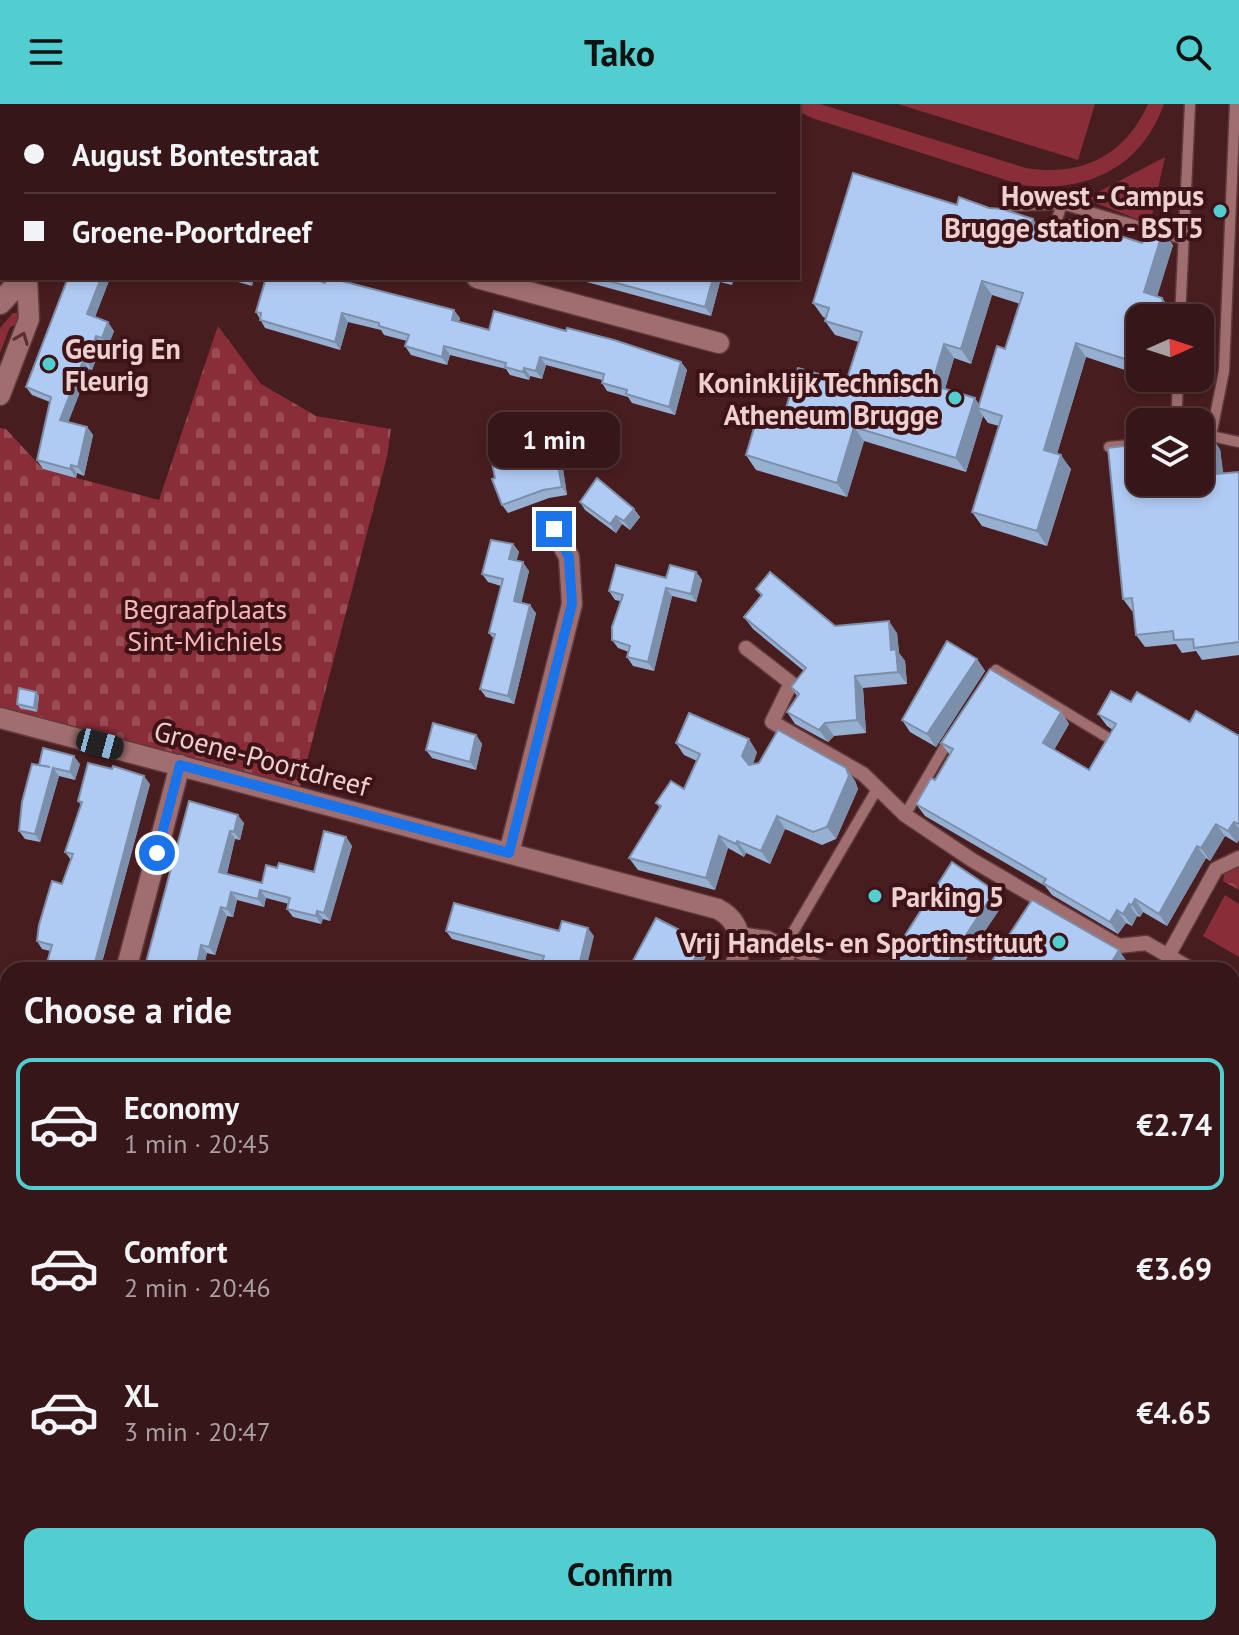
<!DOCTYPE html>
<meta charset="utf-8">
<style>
:root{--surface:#361618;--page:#3d1f21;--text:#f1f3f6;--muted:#aa9fa2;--line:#503537;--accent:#52cdd0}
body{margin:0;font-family:"PT Sans",sans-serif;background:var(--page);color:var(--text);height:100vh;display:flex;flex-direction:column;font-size:30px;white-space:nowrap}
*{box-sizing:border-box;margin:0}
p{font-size:26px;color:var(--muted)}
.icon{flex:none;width:44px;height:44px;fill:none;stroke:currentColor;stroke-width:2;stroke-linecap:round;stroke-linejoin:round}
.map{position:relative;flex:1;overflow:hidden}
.drawer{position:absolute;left:0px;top:858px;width:1240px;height:674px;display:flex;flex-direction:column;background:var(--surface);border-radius:24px 24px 0 0;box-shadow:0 4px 12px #0003,0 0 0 2px var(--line)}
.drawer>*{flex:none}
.guide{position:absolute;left:0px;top:0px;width:800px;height:176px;box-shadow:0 4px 12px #0003,0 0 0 2px var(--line);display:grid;align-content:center;height:176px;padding:0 24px;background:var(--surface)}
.needle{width:52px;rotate:87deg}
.tools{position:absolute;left:1126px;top:200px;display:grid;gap:16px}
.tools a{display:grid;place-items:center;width:88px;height:88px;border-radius:16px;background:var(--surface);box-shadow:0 4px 12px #0003,0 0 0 2px var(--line);font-size:40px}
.end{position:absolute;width:36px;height:36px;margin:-18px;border:10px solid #1a73e8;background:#fff;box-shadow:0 0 0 4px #fff}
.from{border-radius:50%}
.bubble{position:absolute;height:56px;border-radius:16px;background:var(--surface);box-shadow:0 4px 12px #0003,0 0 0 2px var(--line);font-size:26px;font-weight:700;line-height:56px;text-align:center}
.car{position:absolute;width:24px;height:48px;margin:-24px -12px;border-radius:10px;box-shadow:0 0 6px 2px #0007;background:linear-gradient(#222 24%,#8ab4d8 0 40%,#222 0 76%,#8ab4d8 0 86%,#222 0)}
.guide b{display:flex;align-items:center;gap:28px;height:76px;font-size:30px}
.guide b+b{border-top:2px solid var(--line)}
.guide i{width:20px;height:20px;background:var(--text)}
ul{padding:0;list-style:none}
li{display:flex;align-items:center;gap:24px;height:132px;margin:0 16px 12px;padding:0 8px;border:4px solid transparent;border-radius:16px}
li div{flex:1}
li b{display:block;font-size:30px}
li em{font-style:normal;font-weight:700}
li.active{border-color:var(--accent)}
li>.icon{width:72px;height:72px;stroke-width:1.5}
h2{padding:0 24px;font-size:36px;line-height:96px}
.button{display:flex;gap:16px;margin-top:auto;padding:16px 24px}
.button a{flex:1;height:92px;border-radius:16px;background:var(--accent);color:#111;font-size:32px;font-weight:700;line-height:92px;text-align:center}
header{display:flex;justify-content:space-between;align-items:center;height:104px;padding:0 24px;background:var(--accent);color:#111;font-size:36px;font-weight:700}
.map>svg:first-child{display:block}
</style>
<header><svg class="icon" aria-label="menu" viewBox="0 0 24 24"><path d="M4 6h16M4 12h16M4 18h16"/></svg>Tako<svg class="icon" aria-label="search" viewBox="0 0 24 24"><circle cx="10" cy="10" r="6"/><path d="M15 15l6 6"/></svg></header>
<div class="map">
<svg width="1239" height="1531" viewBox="0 0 1239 1531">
<defs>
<pattern id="forest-crowns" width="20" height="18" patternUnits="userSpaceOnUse" patternTransform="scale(2)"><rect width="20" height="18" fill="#892e38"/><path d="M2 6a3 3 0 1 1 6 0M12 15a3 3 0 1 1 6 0" fill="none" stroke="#9a4b54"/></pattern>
<pattern id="cemetery-stones" width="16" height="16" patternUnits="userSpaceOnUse" patternTransform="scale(2)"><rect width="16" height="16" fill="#892e38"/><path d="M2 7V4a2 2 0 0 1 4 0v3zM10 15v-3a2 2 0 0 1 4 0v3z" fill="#9a4b54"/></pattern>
</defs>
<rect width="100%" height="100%" fill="#481d20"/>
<g fill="#892e38">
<path d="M787 0H820L1026 64C1081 73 1125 52 1148 0H1164C1141 64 1087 89 1022 81L812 14 798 7V2Z"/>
<path d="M898 0H1095L1078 56Z"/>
<path d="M1165 53 1150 120 1085 95Z"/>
<path d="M13 209H18L21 213 18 220 10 223 0 249V224Z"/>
<path d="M1225 791 1239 800V853L1203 832Z"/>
<path d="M1232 905 1239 909V988L1232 1000Z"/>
<path d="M551 1524H690L678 1531H556Z"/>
</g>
<path fill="url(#forest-crowns)" d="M1239 760V786L1223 777 1225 766Z"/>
<path fill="url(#cemetery-stones)" d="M218 222 261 280 316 312 391 325 387 353 300 683 0 604V324L6 325 43 365 159 396Z"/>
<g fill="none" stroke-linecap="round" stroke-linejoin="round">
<g stroke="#5e3a3d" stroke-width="13">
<g id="service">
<path d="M1002 111 1006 102 1062 100 1183 135"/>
<path d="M1050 137 1062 100"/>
<path d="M1180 214 1190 0"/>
<path d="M1177 301 1178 274"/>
<path d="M1211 332 1224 267 1235 0"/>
<path d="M1200 333 1211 332 1239 338"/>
<path d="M1109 343 1140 340"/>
<path d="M988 577 996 566 1105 632"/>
<path d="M905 711 950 634"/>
<path d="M739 828 768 832 828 866"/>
<path d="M786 840 877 685"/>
<path d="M779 866 795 845"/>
<path d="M1232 1222 1239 1226"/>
<path d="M471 1531 492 1526"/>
</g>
</g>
<g stroke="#5e3a3d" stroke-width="17">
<g id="pedestrian">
<path d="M746 544 791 579 772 618 863 670 905 711 972 756 1119 842 1146 839 1193 866"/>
<path d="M1168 852 1216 765 1239 754"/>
<path d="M1232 889 1239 893"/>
</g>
</g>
<g stroke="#5e3a3d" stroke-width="23">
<g id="minor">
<path d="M0 20 2 21"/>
<path d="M477 174 719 239"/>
<path d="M0 291 29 215 27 174"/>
<path d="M0 614 718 805C742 818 745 842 733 866"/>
<path d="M509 749 572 500 569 453 554 425"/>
<path d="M126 866 180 661"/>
<path d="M0 1125 8 1130"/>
<path d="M134 1524 135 1531"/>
<path d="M339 1524 340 1531"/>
<path d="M491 1524 495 1531"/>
<path d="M523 1524 528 1531"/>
<path d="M178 1531 270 1524"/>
</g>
</g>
<g stroke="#5e3a3d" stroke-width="25">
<g id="tertiary">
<path d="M106 2 107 0"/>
<path d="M0 199 23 174"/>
<path d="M1232 1486 1239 1483"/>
<path d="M1134 1531 1149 1524"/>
</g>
</g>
<use href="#service" stroke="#a16e6f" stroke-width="10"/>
<use href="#pedestrian" stroke="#a16e6f" stroke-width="14"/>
<use href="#minor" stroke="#a16e6f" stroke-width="20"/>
<use href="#tertiary" stroke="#a16e6f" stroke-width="22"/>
</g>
<g fill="#97afd1" fill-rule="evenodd">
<path d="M0 0H69L68 2H0Z"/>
<path d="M383 0H407V2H394Z"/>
<path d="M1043 129 1065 135 1173 141 1157 192 1162 194 1172 208 1173 214H1140V271L1086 253 1057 350 1071 365 1047 442 982 422 972 408 999 322 988 319 983 312 966 368 864 337 847 393 756 366 746 351 781 321 846 278 859 238 835 231 825 217 826 214 823 213 813 199ZM992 191 1020 200 1005 245 979 300 945 285 954 254 971 260Z"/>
<path d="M68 174H110L95 213 114 227 108 242 102 240 92 266 89 265 68 318 87 323 93 331 84 372 77 369 76 374 43 365 37 356 50 298 32 291 26 283Z"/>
<path d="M224 174H254L252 182Z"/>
<path d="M266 174 460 214 459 218 489 226 681 258 687 266 675 311 632 299 628 293 607 287 602 279V276L546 261 542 275 530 272 529 276 510 271 506 265 450 251 447 261 411 251 405 242 407 237 384 231 381 226 348 218 340 246 265 224 256 208Z"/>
<path d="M572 174H734L732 181 720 178 711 212Z"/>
<path d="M522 341 528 350 526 359 548 358 557 356 563 365 567 391 549 394 508 409 502 401 495 374Z"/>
<path d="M1220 345 1223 369 1239 368V551L1202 556 1196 547 1182 549 1176 540 1145 543 1136 531 1134 507H1132L1123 495Z"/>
<path d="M580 398 634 405 640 413 630 426 622 420 616 429 585 406Z"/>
<path d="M513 440 519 448 516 457 529 467 521 499 536 509 514 600 486 593 480 585 494 535 489 529 501 482 488 478 482 470Z"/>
<path d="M696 468 702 476 696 498 672 492 654 567 633 562 627 553 629 548 618 544 612 536 620 497 615 496 609 487Z"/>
<path d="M756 485 835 522 897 529 899 549 905 557 907 580 863 584 866 629 834 632 828 638 795 620 787 608 797 592 791 583 804 567 753 525 744 513 761 492Z"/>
<path d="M977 555 985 567 936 643 910 628 902 616Z"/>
<path d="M36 588 39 592 37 608 20 604 17 600Z"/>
<path d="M1131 598 1190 618 1239 632V736L1237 739 1225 732 1210 757 1206 754 1167 822 1143 808 1140 813 1137 812 1132 822 1126 819 1118 830 1052 791 1045 782 925 712 916 700 935 676 950 651 941 639 1061 608 1069 620 1054 646 1089 666 1113 626 1107 622 1098 610Z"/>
<path d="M476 631 482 640 476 666 432 654 426 646Z"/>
<path d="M676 639 757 648 753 660 846 664 855 677 858 685 836 735 822 741 785 725 770 760 746 749 744 753 728 744 715 786 638 766 629 754 660 704 656 699 684 685 697 657 684 651Z"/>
<path d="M80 660 75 676 59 672 40 738 25 735 19 727 39 662Z"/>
<path d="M150 680 100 866H48L49 862 47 859 50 847 42 845 37 837 62 780 71 756 65 748 81 701 78 697Z"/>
<path d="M189 697 244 719 240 736 235 735 227 770 262 779 277 764 314 768 346 733 352 742 330 817 323 815 321 820 293 813 287 805 289 800 266 794 264 803 237 796 233 813 227 812 215 851 207 849 203 866H144Z"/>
<path d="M446 827H559L594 832 542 859 452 835Z"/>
<path d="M8 985V1092L1 1090 0 1088V1011Z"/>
<path d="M1239 1092V1172L1232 1170V1118Z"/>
<path d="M1232 1385 1236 1390 1239 1389V1452L1236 1456 1232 1458Z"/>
<path d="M406 1524H422L410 1530Z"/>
<path d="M660 1524H825L813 1531H647Z"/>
<path d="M945 1524H1031L1015 1531H948Z"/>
</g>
<g fill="#7b8eaa">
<path d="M1033 115 1043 129 1040 138 1030 124Z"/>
<path d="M2 118V133L0 135V120Z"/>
<path d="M1163 127 1173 141 1154 203 1144 188Z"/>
<path d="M101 174H110L93 218 87 210Z"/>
<path d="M246 174H254L252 182Z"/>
<path d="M713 174H717L720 178 711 212 705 203Z"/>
<path d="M727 174H734L732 181Z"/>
<path d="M982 177 992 191 971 260 961 245Z"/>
<path d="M1162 194 1172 208 1173 214H1161Z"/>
<path d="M454 206 460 214 457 224 452 216Z"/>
<path d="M342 209 348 218 340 246 335 238Z"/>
<path d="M108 218 114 227 108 242 102 234Z"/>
<path d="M96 232 102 240 92 266 87 258Z"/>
<path d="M1076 239 1086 253 1054 360 1044 346Z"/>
<path d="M944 240 954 254 942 295 932 281Z"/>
<path d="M444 242 450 251 447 261 442 253Z"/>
<path d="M540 253 546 261 542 275 536 267Z"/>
<path d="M83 257 89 265 66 324 60 316Z"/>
<path d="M681 258 687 266 675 311 669 303Z"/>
<path d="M524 264 530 272 529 276 523 268Z"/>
<path d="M975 294 983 306 978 304 983 312 966 368 956 354Z"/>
<path d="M87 323 93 331 84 372 78 363Z"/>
<path d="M854 323 864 337 847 393 837 379Z"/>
<path d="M1212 333 1220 345 1225 382 1216 370Z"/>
<path d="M522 341 528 350 523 369 517 361Z"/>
<path d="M1061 351 1071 365 1047 442 1037 427Z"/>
<path d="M557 356 563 365 567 391 562 383Z"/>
<path d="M71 361 77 369 76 374 70 365Z"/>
<path d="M634 405 640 413 630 426 624 417Z"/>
<path d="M616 412 622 420 616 429 610 420Z"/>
<path d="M513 440 519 448 515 463 509 455Z"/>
<path d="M523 458 529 467 520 505 514 497Z"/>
<path d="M696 468 702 476 696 498 691 490Z"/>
<path d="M666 484 672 492 654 567 648 558Z"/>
<path d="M530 501 536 509 514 600 508 592Z"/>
<path d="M889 517 897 529 899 549 905 557 907 580 898 568 891 546Z"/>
<path d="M977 555 985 567 936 643 927 630Z"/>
<path d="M855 572 863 584 866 629 857 616Z"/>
<path d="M36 588 39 592 37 608 34 604Z"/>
<path d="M1061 608 1069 620 1051 651 1043 639Z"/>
<path d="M825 619 834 632 828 638 819 626Z"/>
<path d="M476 631 482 640 476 666 470 658Z"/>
<path d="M749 635 757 648 751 664 742 652Z"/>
<path d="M74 652 80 660 75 676 70 668Z"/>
<path d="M53 664 59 672 40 738 35 730Z"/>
<path d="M846 664 855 677 858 685 836 735 827 723Z"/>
<path d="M144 672 150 680 100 866H93Z"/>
<path d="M238 711 244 719 240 736 234 728Z"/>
<path d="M777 712 785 725 770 760 761 747Z"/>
<path d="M1234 718 1239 725V736L1237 739 1228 727Z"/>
<path d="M1216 720 1225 732 1210 757 1201 744Z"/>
<path d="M230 727 235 735 225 776 219 768Z"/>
<path d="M719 732 728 744 715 786 706 774Z"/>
<path d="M346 733 352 742 330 817 324 809Z"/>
<path d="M737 737 746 749 744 753 736 740Z"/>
<path d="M1197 742 1206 754 1167 822 1159 810Z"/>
<path d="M260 786 266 794 264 803 258 795Z"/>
<path d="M995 787 1004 799 959 866H943Z"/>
<path d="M231 788 237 796 233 813 227 805Z"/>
<path d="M1135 795 1143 808 1140 813 1132 801Z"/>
<path d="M1129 800 1137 812 1132 822 1123 810Z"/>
<path d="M221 803 227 812 215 851 209 843Z"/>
<path d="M1117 806 1126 819 1118 830 1110 818Z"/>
<path d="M317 807 323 815 321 820 316 812Z"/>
<path d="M588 824 594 832 586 866H578Z"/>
<path d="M703 838 709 847 699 866H689Z"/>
<path d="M201 841 207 849 203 866H196Z"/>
<path d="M1119 846 1128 859 1123 866H1107Z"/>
<path d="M1232 1444 1238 1452 1236 1456 1232 1450Z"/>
<path d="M115 1524H119L121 1531H117Z"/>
</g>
<g fill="#b0cbf3" stroke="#7b8eaa" stroke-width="2">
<path d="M11 0H60V2H16Z"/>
<path d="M133 0H218L217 2H132Z"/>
<path d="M460 0H700V2H459Z"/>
<path d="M853 69 957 101 959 93 989 104 1002 105 1033 115 1030 124 1038 130 1045 129 1065 135 1070 116 1142 139 1148 122 1163 127 1144 188 1162 194 1164 204 1161 214H1140V260L1076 239 1044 346 1061 351 1037 427 972 408 1002 312 978 304 997 242 1005 245 1023 189 982 177 961 245 944 240 932 281 975 294 956 354 854 323 837 379 746 351 757 314 781 321 798 264 846 278 862 228 825 217 829 204 813 199Z"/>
<path d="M0 80H2V118L0 120Z"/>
<path d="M68 174H101L87 210 108 218 102 234 96 232 87 258 83 257 60 316 87 323 78 363 71 361 70 365 37 356 51 293 26 283Z"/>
<path d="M266 174H301L313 177 314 175 325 179 326 174H330L454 206 452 216 489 226 494 207 566 227 567 224 614 236 681 258 669 303 626 290 627 286 602 279 604 270 540 253 536 267 524 264 523 268 505 263 506 259 444 242 442 253 405 242 409 231 379 222V219L342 209 335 238 260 216 261 209 256 208Z"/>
<path d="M598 174H713L705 203Z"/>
<path d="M1212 333 1216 370 1239 368V538L1194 544 1193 535 1174 536 1173 527 1136 531 1132 494 1123 495 1108 344 1140 340V378H1200V334Z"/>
<path d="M497 334 522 341 517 361 546 355V359L557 356 562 383 543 386 502 401 492 375 495 374 491 354Z"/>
<path d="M597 374 634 405 624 417 616 412 610 420 580 398Z"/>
<path d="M491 436 513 440 509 455 523 458 514 497 530 501 508 592 480 585 495 530 489 529 503 475 482 470Z"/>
<path d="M616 461 666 474 670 461 696 468 691 490 666 484 648 558 627 553 630 542 612 536V523L623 491 609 487Z"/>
<path d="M770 468 835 522 889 517 891 546 896 545 898 568 855 572 857 616 825 619 819 626 787 608 799 590 791 583 806 564 744 513 762 491 756 485Z"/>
<path d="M947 537 977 555 927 630 902 616Z"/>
<path d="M990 565 1061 608 1043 639 1089 666 1116 620 1098 610 1111 587 1131 598 1137 588 1190 618 1196 607 1239 632V720L1234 718 1228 727 1216 720 1201 744 1197 742 1159 810 1135 795 1132 801 1129 800 1123 810 1117 806 1110 818 1043 779 1046 775 916 700 931 674 935 676 953 645 941 639Z"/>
<path d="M19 584 36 588 34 604 17 600Z"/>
<path d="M689 609 749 635 742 652 749 661 759 659 778 626 846 664 849 672 827 723 813 728 777 712 761 747 737 737 736 740 719 732 706 774 629 754 661 702 656 699 671 677 684 685 700 650 676 639Z"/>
<path d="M433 619 476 631 470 658 426 646Z"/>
<path d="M43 644 74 652 70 668 53 664 35 730 19 727 22 698 32 660 50 663 39 661Z"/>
<path d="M88 659 112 665 113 662 144 672 93 866H48L50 860 47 859 52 841 37 837 39 821 52 777 62 780 73 750 65 748 82 698 78 697Z"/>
<path d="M189 697 238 711 234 728 230 727 219 768 262 779 266 761 277 764 279 759 314 768 324 727 346 733 324 809 317 807 316 812 287 805 290 794 260 786 258 795 231 788 227 805 221 803 209 843 201 841 196 866H144Z"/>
<path d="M952 758 995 787 943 866H893L886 861Z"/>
<path d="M1032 796 1119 846 1107 866H986Z"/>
<path d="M454 799 559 827 562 817 588 824 578 866H540L544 852 446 827Z"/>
<path d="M656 814 703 838 689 866H628Z"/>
<path d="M8 985V1085L0 1083V1011Z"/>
<path d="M1239 1092V1162L1232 1160V1118Z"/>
<path d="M1232 1385 1235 1391 1239 1389V1441L1232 1445Z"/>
<path d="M79 1524H115L117 1531H81Z"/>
<path d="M303 1524H317L319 1531H277Z"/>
<path d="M660 1524H795L783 1531H647Z"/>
<path d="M864 1524H872L874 1530 883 1527 884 1531H851Z"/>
<path d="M945 1524H1016L1000 1531H948Z"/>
</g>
<defs><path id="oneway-chevron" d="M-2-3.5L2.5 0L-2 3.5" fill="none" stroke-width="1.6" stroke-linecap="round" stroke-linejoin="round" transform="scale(2)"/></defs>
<use stroke="#5b2e31" href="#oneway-chevron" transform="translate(22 234) rotate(-69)"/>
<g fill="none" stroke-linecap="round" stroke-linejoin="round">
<path stroke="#1a73e8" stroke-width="10" d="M157 749 180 661 509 749 572 500 569 453 554 425"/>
</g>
<g fill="#52cdd0" stroke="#3d1317" stroke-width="3">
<circle cx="1220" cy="107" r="8"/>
<circle cx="49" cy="260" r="8"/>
<circle cx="955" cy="294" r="8"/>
<circle cx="875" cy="792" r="8"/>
<circle cx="1059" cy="838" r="8"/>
</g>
<g text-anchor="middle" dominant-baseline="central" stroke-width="8" stroke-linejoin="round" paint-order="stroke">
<g font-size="28" font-weight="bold" fill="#edd0d0" stroke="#3d1317" text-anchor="end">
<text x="1204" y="91">Howest - Campus<tspan x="1204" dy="32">Brugge station - BST5</tspan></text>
<text x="65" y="244" text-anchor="start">Geurig En<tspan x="65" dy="32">Fleurig</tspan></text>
<text x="939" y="278">Koninklijk Technisch<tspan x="939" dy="32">Atheneum Brugge</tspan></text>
<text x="891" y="792" text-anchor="start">Parking 5</text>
<text x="1043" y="838">Vrij Handels- en Sportinstituut</text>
</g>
<g font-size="28" fill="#f6b6b7" stroke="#3d1317">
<text x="205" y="504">Begraafplaats<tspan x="205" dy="32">Sint-Michiels</tspan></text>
</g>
<g font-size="28" fill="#edd0d0" stroke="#3d1317">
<text transform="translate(262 654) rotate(15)">Groene-Poortdreef</text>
</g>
</g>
</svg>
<div class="tools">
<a><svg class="needle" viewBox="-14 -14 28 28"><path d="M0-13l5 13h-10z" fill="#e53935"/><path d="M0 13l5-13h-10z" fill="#aa9fa2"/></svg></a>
<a><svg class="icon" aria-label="layers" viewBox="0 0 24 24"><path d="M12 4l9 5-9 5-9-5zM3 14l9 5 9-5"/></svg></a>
</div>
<i class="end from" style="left:157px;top:749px"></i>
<i class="end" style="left:554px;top:425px"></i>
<div class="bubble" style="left:488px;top:308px;width:132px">1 min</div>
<i class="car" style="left:100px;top:640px;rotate:105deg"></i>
<div class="guide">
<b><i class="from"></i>August Bontestraat</b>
<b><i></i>Groene-Poortdreef</b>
</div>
<section class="drawer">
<h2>Choose a ride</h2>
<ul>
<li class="active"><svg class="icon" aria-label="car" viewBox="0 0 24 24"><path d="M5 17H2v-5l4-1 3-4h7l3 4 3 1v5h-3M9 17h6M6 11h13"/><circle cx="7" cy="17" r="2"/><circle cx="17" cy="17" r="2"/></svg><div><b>Economy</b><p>1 min · 20:45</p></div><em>€2.74</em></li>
<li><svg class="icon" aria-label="car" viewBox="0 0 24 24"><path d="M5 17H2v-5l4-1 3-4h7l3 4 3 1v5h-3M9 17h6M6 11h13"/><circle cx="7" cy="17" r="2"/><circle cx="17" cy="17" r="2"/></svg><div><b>Comfort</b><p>2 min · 20:46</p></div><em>€3.69</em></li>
<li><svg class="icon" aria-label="car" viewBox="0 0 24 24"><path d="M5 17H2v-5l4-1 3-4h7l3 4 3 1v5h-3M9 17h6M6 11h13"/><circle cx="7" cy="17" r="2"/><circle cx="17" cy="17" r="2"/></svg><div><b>XL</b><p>3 min · 20:47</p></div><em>€4.65</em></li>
</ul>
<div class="button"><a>Confirm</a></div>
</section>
</div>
